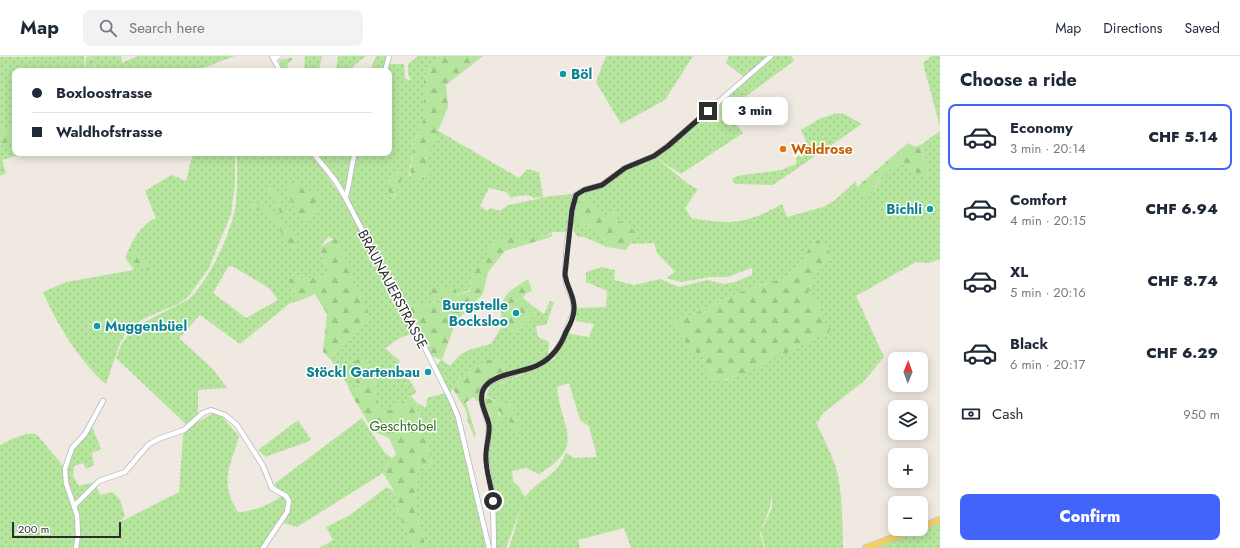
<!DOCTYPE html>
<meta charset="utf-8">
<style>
:root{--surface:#fff;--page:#f2f2f3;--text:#1f2937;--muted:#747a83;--line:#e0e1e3;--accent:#4264fb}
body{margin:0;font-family:Jost,sans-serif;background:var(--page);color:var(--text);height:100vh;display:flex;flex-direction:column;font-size:15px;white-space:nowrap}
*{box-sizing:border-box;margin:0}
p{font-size:13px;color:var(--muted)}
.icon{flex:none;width:22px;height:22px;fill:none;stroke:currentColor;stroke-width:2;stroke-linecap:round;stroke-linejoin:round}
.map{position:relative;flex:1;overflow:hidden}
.sheet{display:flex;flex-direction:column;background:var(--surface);width:300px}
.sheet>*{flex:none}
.top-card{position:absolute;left:12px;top:12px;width:380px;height:88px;border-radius:8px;box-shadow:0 2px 10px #0003;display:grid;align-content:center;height:88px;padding:0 20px;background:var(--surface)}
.needle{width:26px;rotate:1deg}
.tools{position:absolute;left:888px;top:296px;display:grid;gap:8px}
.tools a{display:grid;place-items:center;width:40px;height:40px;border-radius:8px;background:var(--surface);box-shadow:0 2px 10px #0003;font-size:20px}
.scale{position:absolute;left:12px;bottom:10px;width:109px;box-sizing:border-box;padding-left:4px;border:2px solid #2e2e2e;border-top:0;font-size:11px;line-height:14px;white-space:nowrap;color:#2e2e2e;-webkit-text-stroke:3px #fff;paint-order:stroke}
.end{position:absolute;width:18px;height:18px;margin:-9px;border:5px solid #2e2e2e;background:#fff;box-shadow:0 0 0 2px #fff}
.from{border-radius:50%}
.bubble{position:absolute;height:28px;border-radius:8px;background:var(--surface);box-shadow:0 2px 10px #0003;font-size:13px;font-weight:800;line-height:28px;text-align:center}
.top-card b{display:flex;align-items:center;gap:14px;height:38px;font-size:15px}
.top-card b+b{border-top:1px solid var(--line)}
.top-card i{width:10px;height:10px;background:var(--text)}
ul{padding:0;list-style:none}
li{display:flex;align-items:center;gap:12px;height:66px;margin:0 8px 6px;padding:0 12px;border:2px solid transparent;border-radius:8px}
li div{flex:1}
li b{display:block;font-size:15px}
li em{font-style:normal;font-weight:800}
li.on{border-color:var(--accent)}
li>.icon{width:36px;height:36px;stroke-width:1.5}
h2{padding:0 20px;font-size:18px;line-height:48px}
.pay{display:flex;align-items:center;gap:10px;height:44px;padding:0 20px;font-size:15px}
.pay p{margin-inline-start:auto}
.button{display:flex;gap:8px;margin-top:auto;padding:8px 20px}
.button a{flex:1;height:46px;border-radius:8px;background:var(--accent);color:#fff;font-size:16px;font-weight:800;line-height:46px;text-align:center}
header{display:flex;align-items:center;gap:24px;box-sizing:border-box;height:56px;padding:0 20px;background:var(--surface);border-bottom:1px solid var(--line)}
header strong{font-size:19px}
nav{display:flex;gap:22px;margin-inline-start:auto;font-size:14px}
.search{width:280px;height:36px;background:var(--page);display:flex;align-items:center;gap:10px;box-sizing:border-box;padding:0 14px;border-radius:8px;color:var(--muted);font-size:15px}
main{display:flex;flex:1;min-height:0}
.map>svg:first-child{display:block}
</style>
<header>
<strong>Map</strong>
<div class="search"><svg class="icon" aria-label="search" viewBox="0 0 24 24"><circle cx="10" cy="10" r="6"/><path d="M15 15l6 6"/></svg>Search here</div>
<nav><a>Map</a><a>Directions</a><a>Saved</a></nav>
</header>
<main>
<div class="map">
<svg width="940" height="492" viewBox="0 0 940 492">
<defs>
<pattern id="grass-dots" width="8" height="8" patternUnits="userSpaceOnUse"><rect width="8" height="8" fill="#b6e59e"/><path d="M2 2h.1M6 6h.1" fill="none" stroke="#9dc588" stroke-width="1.8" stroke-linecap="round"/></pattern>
<pattern id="forest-firs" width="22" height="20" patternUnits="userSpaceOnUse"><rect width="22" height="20" fill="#b6e59e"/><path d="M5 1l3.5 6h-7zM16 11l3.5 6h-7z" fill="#9dc588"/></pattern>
<pattern id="garden-furrows" width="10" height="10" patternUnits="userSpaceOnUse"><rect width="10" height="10" fill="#b6e59e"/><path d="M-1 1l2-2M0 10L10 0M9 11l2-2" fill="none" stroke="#9dc588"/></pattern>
</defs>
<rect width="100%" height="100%" fill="#efe9e1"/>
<g fill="url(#grass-dots)" fill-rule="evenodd">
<path d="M84 0 85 15H15V72L0 74V1Z"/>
<path d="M91 0H121L122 7 137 0H235L195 15H97Z"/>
<path d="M305 0H322L319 15H304Z"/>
<path d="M338 0H366L354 9 352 15H336Z"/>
<path d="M376 0H388L382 15H370Z"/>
<path d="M418 0H438L424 23V62L413 88 409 120 423 124 426 103 437 74 519 122 527 113 539 116 543 141 534 142C527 137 518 140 511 142L506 136 489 132 480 150 487 155 491 152 500 155 508 149 518 147 551 140 585 137 602 129 625 112 654 100 744 21 726 7 729 0H792L794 5 726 55 743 77 681 118 658 103 688 128 698 133 685 152 691 162C731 169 746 168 782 148L787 161 823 151 834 145 856 125 857 131 870 138 886 116 902 107 924 122 929 121 922 88 940 75V203L929 207 916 206 856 240 884 301 864 325 822 358 818 367 815 363C821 379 831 395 836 412 843 437 842 465 843 492H765L761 476 772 452V438L770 451 760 478 764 492H631L624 472 578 484 580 492H509L522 449 506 492H496L494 441 487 405 490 375 483 346 490 361 501 360 497 354C508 356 514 372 519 382L513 349 497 346 486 340 491 327 499 329 554 303 567 275 571 278 589 281 594 268 576 265 574 252 606 251 607 235 586 226V216L602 211 615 214 614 224 634 229 660 223 679 231 707 224 724 228 735 226 752 219V212L727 221H709L681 226 666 222 675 216 657 197 654 187 630 188 638 177 616 163 614 155 610 162 585 144V137L579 146 578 164 602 181 607 191 584 181H578L574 176 573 164 569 176H553L540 182H504L471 219 470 234 456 239 442 240 449 243 444 254 435 246 423 250 406 247 359 163 350 145 348 129 345 136 321 104 319 97H389V15H384L387 8H404L405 22 409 25 411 23 408 19V8ZM403 117 394 142 388 134ZM817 183 829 194 831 202 818 211 807 235 815 247 819 250 822 264 827 268V279L819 280 806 287 739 319 725 324 705 312 703 301 692 294 686 300 688 292 675 269 674 265 690 260 707 251 742 235 786 221 804 203 811 187ZM569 327 580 364 589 370 597 401 574 402 566 397C555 423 539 422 525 441L519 431 513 425 512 415 526 412 539 418C587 389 561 374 557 331Z"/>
<path d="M606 0H693L665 44 621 68 596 26Z"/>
<path d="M932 0H940V71L923 7Z"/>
<path d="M837 57 844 58 862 68 773 129 735 128 732 123 737 120 781 114 796 108V102L809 92 801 74 819 63Z"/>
<path d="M15 82V97H26L2 104 6 117 0 120V89Z"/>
<path d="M193 97H235V128L231 158 209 212 188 241 178 248 143 263 128 274 120 287 106 328C82 309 54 264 43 236L66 226 134 214 125 202C132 185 139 170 156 162L145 135 171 119 186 125Z"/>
<path d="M237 97H250L261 101 269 97H310C354 151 384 215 417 276L400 282 385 292 400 305 396 314 412 339 391 354H381L375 335 374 316 354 307 357 319 354 343 347 328 330 303 341 289 348 285 362 268 371 264 337 184 328 181 319 193 330 218 318 222 289 223 292 235 299 245 290 247 240 288 200 259 179 282 213 313 227 332 198 334V362L191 370 217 355 239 380C230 413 219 425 238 456 256 455 269 449 283 439L274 428 362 362 385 397 392 402 387 407 383 417 297 471 283 467 287 461 289 448 261 492H0V389C10 385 28 373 38 380L65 412 68 401 91 368 101 393 92 397 94 409 86 413 83 407 74 410 73 420 79 430 94 426 100 439 113 436 120 444 125 460 120 466 179 436 183 379 189 371 116 302 122 287 133 272 189 243C209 224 230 179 235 153 238 134 237 116 237 97ZM232 210 269 232 278 244 246 262 213 237 228 211Z"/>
<path d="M550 245 554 246 546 269 536 270 538 281 549 286 548 300C523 320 490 319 460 321L450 337 437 311 438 307 442 304 450 310C461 294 474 292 491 288L502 270 513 275 528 268 535 260 533 250 544 258Z"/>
<path d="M446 337 456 362 487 492H426L414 449 419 406 422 405 427 410 432 409 416 346 424 351H426L427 342Z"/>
<path d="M298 364 311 384C296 391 281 394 266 401L258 394Z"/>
<path d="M387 431 394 435 398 457 414 492H319L333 484 326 471 350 459Z"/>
<path d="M940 468V492H874L882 489Z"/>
</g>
<g fill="url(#forest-firs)">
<path d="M90 0 91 1 96 15H85L86 1Z"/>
<path d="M438 0H483L446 29 448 51 426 103 430 120 423 124 410 121 413 88 424 62V23Z"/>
<path d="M289 2H293L288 7 287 15H282L279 4Z"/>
<path d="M15 72V83L0 89V74Z"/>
<path d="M908 87 915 91 922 88 929 121 924 122 902 107C884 117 873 128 867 148L857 131Z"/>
<path d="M396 114 404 117 394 142 388 134H384Z"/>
<path d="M295 122 309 141 318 134 319 145 315 160 302 166 286 134Z"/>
<path d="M268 133H276L287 161 285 165Z"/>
<path d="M585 137V144L610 162 614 155 619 160 616 163 638 177 626 194 607 191 602 181 578 164 579 146Z"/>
<path d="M252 142 267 153 274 161 279 160 288 174 290 171 297 176 295 191 288 192C282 170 270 159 250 149Z"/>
<path d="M553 177 551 181 505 195 488 216 483 238 456 265 442 304 432 300 406 247 423 250 435 246 444 254 449 243 442 240 433 244 430 230 450 233 455 230 457 239 470 235 471 219 496 185 504 182H540Z"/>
<path d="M334 183 337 184 372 264 362 268 348 285 341 289 330 303 323 296 327 258 315 238 299 245 292 235 288 223 318 222 330 218 319 192Z"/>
<path d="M817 183 829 194 831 202 818 211 808 235 815 247 819 250 822 264 831 272 827 279 819 280 806 287C777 301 746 321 714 325L705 312 703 301 692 294 688 302 686 300 688 292 675 269 674 265 690 260 707 251 742 235 786 221 804 203 811 187Z"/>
<path d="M134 196 157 214V218L136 208 131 201V197Z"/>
<path d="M528 223 532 235 525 238 523 242 533 250 535 260 528 268 513 275 502 270C499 241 504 238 528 223Z"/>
<path d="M360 300H365L374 316 375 335 381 354H391L411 340 416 346 432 409 425 411 422 405 419 406 414 449 426 492H414L398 457 394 435 383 417 387 407 396 398 389 382 374 376 354 343 357 319 354 307Z"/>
<path d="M499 302 505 304V322L520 317 519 319 499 329 486 326 481 332 480 339 497 346 513 349 522 381 519 382C514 373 508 356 497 355L502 365 499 367 493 365 483 346 476 345 474 341 466 346 476 379 474 381 468 365 466 354 453 333C463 315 477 304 499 302Z"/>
</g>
<path fill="url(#garden-furrows)" d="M404 318 407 324 409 323 417 337 412 339 399 320Z"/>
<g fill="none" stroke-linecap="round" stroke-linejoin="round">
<g stroke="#b4b7c1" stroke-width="6">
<g id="minor">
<path d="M272 0 280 15"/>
<path d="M274 3 279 0"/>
<path d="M385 15 389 0"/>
<path d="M313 97 335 124 345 141 376 201 393 228 451 344 458 361 489 492"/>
<path d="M345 141C349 136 351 108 355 97"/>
<path d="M75 449 99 425 125 416 148 389 158 383 184 374 203 357 211 354 225 359 237 369 263 410 272 432 286 440 289 445 287 456 263 492"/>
<path d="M76 492 78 479 77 459 66 427 65 413 72 392 85 378 103 345"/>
<path d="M494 492 493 442 486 403 489 371 482 347V336L486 329 495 323 540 309 555 296 563 283 574 255 573 244 566 227 565 218 567 187 575 139 584 134 602 129 625 112 654 100 668 90 771 0"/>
</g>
</g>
<g stroke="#c9c9c9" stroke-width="8">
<g id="major">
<path d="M921 471 940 464"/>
<path d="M866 492 917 473"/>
</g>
</g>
<use href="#minor" stroke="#fff" stroke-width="4.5"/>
<use href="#major" stroke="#f2d163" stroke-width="6"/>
</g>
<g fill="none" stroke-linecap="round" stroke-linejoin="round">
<path stroke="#2e2e2e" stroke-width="5" d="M493 445C492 430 485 415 486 399 486 389 490 379 489 369 487 358 478 346 483 334 490 317 525 317 540 308 553 301 561 289 566 276 570 269 574 260 574 253 575 240 566 230 565 218L572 154 576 139 584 134 602 129 625 112 654 100 668 90 708 55"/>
</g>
<g fill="#0f9aa8" stroke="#fff" stroke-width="1.5">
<circle cx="563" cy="18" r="4"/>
<circle cx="930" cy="153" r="4"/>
<circle cx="516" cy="257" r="4"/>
<circle cx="97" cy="270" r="4"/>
<circle cx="428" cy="316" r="4"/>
</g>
<circle fill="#e8710a" stroke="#fff" stroke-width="1.5" cx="783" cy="93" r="4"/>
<g text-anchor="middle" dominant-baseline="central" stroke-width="3" stroke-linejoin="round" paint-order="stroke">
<g font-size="14" font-weight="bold" fill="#0d838f" stroke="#fff" text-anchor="end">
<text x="571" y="18" text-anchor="start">Böl</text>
<text x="922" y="153">Bichli</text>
<text x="508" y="249">Burgstelle<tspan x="508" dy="16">Bocksloo</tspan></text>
<text x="105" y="270" text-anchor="start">Muggenbüel</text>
<text x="420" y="316">Stöckl Gartenbau</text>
</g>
<g font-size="14" font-weight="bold" fill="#c56008" stroke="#fff" text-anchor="start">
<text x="791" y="93">Waldrose</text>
</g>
<g font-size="14" fill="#2e2e2e" stroke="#fff">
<text transform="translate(393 233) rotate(62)">BRAUNAUERSTRASSE</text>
</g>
<g font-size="14" fill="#2c6e1b" stroke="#fff">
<text x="403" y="370">Geschtobel</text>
</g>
</g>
</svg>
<div class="tools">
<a><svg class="needle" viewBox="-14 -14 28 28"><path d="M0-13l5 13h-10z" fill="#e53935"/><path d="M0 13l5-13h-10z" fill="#747a83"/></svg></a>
<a><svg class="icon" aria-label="layers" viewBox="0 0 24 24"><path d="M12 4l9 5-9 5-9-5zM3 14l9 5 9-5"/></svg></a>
<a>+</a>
<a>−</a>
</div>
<div class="scale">200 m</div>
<i class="end from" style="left:493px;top:445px"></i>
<i class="end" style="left:708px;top:55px"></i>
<div class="bubble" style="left:722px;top:41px;width:66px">3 min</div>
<div class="top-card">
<b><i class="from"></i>Boxloostrasse</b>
<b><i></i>Waldhofstrasse</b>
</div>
</div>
<section class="sheet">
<h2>Choose a ride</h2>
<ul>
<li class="on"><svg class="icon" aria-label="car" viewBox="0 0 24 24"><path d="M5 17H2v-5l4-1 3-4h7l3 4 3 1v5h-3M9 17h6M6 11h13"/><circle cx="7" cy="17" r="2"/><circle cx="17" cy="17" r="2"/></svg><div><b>Economy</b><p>3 min · 20:14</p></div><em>CHF 5.14</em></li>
<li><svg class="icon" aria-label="car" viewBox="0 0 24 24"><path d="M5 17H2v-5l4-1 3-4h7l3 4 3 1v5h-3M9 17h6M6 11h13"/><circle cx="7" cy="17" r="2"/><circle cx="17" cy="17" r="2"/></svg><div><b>Comfort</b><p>4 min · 20:15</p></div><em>CHF 6.94</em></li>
<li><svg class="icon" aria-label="car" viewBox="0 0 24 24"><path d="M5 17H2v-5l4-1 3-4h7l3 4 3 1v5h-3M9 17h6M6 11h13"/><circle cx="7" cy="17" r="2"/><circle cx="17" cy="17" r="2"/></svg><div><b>XL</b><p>5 min · 20:16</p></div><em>CHF 8.74</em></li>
<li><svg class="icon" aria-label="car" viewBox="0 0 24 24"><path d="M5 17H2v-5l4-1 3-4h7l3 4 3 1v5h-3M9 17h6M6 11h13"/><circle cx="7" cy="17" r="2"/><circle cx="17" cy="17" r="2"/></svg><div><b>Black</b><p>6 min · 20:17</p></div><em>CHF 6.29</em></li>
</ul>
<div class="pay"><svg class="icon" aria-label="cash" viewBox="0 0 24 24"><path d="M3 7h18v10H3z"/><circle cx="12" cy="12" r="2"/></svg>Cash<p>950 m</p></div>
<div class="button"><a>Confirm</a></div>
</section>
</main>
